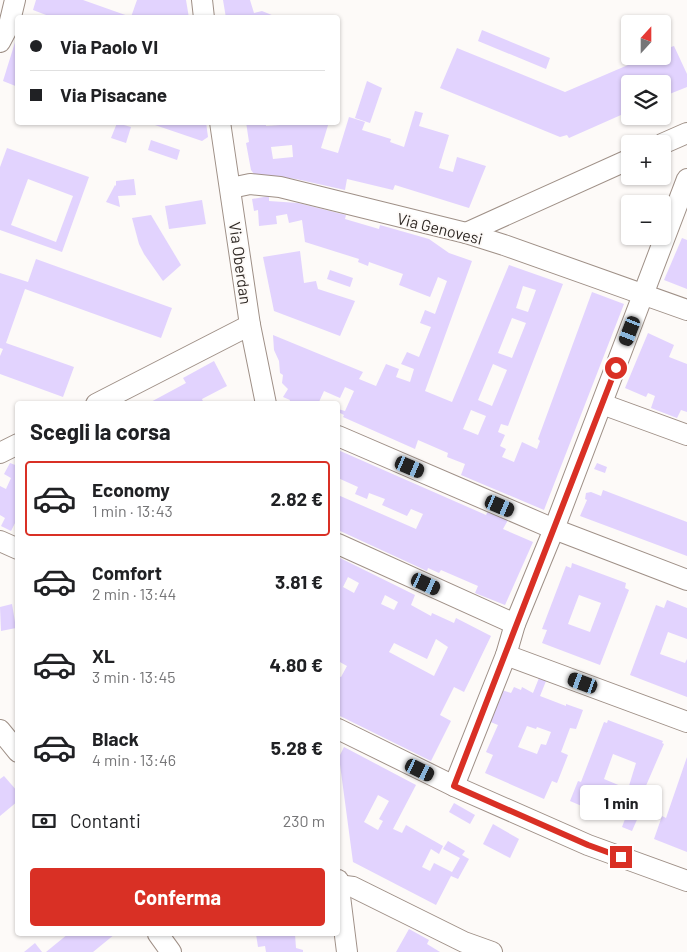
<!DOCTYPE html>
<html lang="it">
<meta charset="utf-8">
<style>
:root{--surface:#fff;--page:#f2f2f2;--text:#202124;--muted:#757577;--line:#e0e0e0;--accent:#d93025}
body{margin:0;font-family:Barlow,sans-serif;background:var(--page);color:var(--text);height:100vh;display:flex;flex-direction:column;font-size:19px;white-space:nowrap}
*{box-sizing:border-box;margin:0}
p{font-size:16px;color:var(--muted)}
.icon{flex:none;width:28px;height:28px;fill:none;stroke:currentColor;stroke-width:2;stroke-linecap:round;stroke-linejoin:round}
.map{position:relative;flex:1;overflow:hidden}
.drawer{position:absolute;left:15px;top:401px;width:325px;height:535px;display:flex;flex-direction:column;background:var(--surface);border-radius:5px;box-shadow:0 1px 4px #0004}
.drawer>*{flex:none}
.banner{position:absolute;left:15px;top:15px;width:325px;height:110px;border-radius:5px;box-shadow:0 1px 4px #0004;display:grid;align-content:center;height:110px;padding:0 15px;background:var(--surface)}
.needle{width:32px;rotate:21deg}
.tools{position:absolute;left:621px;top:15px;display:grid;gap:10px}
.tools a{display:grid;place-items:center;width:50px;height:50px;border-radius:5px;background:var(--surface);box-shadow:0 1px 4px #0004;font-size:25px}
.end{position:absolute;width:22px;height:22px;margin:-11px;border:6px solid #d93025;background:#fff;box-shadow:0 0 0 2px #fff}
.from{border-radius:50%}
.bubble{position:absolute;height:35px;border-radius:5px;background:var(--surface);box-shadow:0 1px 4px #0004;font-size:16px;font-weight:700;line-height:35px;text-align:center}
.car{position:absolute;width:15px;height:30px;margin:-15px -8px;border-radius:6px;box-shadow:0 0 4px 1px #0007;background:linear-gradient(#222 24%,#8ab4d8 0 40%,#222 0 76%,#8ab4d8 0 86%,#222 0)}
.banner b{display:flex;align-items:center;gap:18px;height:48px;font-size:19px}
.banner b+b{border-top:1px solid var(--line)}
.banner i{width:12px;height:12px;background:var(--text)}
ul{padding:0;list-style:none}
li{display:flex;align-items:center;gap:15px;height:75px;margin:0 10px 8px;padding:0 5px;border:2px solid transparent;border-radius:5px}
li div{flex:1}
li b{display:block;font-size:19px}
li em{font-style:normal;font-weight:700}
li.current{border-color:var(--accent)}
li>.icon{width:45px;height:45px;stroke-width:1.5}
h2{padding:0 15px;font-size:22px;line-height:60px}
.pay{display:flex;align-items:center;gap:12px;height:55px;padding:0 15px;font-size:19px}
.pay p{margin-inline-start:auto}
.primary-button{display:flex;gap:10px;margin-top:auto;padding:10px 15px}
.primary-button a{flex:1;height:58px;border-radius:5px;background:var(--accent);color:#fff;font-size:20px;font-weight:700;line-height:58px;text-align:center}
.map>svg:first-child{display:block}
</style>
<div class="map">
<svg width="687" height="952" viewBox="0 0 687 952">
<rect width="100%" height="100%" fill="#fdfaf8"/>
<g fill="#e2d3fe" fill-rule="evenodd">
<path d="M36 0H83L131 17 137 0H186L189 18H54L33 10Z"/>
<path d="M223 0H250L254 13 262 11 279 18H226Z"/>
<path d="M482 30 550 58 546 69 478 41Z"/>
<path d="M16 39 18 40V87L3 81Z"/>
<path d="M674 46 687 74V87L662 97V84H630V111L569 138 567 135 560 137 440 88 457 48 565 92 649 56H662V50Z"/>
<path d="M367 81 382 88 370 123 355 118Z"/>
<path d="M415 111 423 113 419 126 449 135 439 168 453 172 457 157 486 166 469 208 395 185 393 190 347 179 345 190 296 179 254 174 251 170 246 143 249 142 246 122H266V126L280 125V122H329L321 148 338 153 349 117 365 122 362 130 391 139 390 142 404 147ZM292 145 293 157 273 159 271 147Z"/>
<path d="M206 122 208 137 202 141 149 123Z"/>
<path d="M117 123 131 127 126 143 111 138Z"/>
<path d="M151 140 180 150 177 160 148 150Z"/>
<path d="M7 148 89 177 62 252 0 230V167ZM28 179 73 196 56 242 11 225Z"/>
<path d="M134 179 136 195 118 196 120 207 106 202 115 185 116 186V181Z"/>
<path d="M269 196V201L298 203 346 215 345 219 379 229 380 225 429 239 449 253 472 261 425 391 452 402 509 265 563 284 508 426 501 424 498 432 505 435 500 446 506 449 502 457 514 462 522 442 537 449 540 441 538 439 592 292 624 304 544 510 461 475 465 464 447 457 448 453 418 440 415 449 343 417 344 415 338 412V409L345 411 354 391 345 387 340 398 324 391 319 402 323 404H289L290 400 283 397 288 389 282 383 283 375 280 373 279 361 274 350 273 335 363 372 359 379 376 386 386 364 399 369 396 377 410 382 414 369 401 364 407 352 419 357 431 327 420 323 425 310 435 314 447 281 438 277 430 297 399 285 403 274 369 262 368 266 358 262 359 259 305 242 302 220 289 223 287 214 276 216 277 224 259 226 258 210 254 211 252 199ZM523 286 536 290 528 312 516 308ZM512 318 526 323 512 358 498 353ZM493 364 507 370 492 406 478 400ZM471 410 486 416 478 435 463 429Z"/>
<path d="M202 200 206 224 169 229 165 206Z"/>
<path d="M151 215 181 265 163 281 144 254 139 244 132 218Z"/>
<path d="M682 238 687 240V289L664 280Z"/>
<path d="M300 251 304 283 316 281 318 289 355 301 340 336 274 311 263 257Z"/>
<path d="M36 259 172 308 161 338 25 289 6 343 74 367 63 397 0 374V356L3 349 0 348V273L28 282Z"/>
<path d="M330 270 353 278 350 287 327 279Z"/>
<path d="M648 333 674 345 669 357 687 364V412L681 410 677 418 651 408 655 396 648 393 646 397 625 388Z"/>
<path d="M214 361 227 386 202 399 204 404H147L186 383 183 378Z"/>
<path d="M338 450 486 515 488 511 508 520 503 529 533 542 505 605 475 593 478 586 441 570 439 573 428 568 427 571 338 530V495L416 529 423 514 411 509 407 516 382 505 385 499 369 493 367 499 355 494 358 487 338 478Z"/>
<path d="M10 463 18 466V522L16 521 11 531 1 526 5 518 0 515V486L6 489 11 478 4 474Z"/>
<path d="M597 463 607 467 605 473 594 469Z"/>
<path d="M603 490 687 522V556L580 516 587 500 585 499 586 493 591 492 601 496Z"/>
<path d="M338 557 415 595 411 605 431 616 432 613 454 623 456 618 491 636 464 692 454 687 440 715 451 721 431 761 338 715V676L341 677 347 666 338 661ZM348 577 359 583 354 593 343 587ZM385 595 398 602 394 610 381 604ZM436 639 448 647 434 676 389 652 394 643 427 659Z"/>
<path d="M572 563 626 583 625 588 629 590 600 665 542 643 547 630 542 629 566 566 571 568ZM579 595 601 603 590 632 568 624Z"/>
<path d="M667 600 687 608V639L668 632 660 654 685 663 687 659V697L630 675 656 605 664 608Z"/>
<path d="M12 604 16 628 1 631 0 607Z"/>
<path d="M539 678 546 681 540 696 566 706V704L583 710 576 729 570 728 561 752 568 755 557 783 552 781 544 799 485 773 493 755 486 752 498 725 488 721 502 690 511 693 514 687 521 690 522 687 533 693ZM527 726 536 729 537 727 551 732 546 745 541 744 537 754 518 747Z"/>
<path d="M608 720 663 741 662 743 664 744 642 795 647 797 632 831 622 827 625 819 600 808 598 813 570 801 578 781 581 782 604 722 607 723ZM613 754 636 763 628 789 604 779Z"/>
<path d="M344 747 416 785 393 829 402 833 406 825 443 846 439 854 431 849 422 867 430 871 434 863 452 872 460 858 443 849 448 841 465 851 462 855 469 859 458 879 451 876 436 905 353 862 339 757ZM378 795 389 801 379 819 383 821 378 830 364 822Z"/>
<path d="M687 757V852L654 839 662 816 666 818Z"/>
<path d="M4 776 18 792V801L0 816V779Z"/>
<path d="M454 803 475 815 470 824 449 812Z"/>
<path d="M493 824 519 839 510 858 483 844Z"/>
<path d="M409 929 429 940 427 944 440 952H396Z"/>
<path d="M68 934H115L93 952H46Z"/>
<path d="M256 934H295L296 948 303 950V952H266L265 946 258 947Z"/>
<path d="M35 943 42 952H24Z"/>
</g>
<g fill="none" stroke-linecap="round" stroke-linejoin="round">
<g stroke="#9f9087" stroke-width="22">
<g id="minor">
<path d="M202 0 204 18"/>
<path d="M0 42 9 25 15 0"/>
<path d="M220 122 250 325 266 404"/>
<path d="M662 144 687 133"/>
<path d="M231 188 250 184 280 187 466 233 504 245 687 310"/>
<path d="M466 233 630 159"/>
<path d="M96 404 250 325"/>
<path d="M602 404 687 435"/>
<path d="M338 436 554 529 687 580"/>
<path d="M0 453 18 444"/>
<path d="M0 541 18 549"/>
<path d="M338 544 515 624"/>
<path d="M506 655 687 722"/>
<path d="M338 729 454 786 588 845 687 881"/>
<path d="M0 730 18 752"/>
<path d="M454 786 506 655 515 624 554 529 687 179"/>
<path d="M338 880 347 952"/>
<path d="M338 885 353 887 464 942 492 952"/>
<path d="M158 934 171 952"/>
</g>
</g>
<use href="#minor" stroke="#fff" stroke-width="20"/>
</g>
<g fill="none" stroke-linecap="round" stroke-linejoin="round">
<path stroke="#d93025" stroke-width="6" d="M616 368 454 786 588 845 621 857"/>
</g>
<g text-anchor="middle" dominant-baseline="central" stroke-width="4" stroke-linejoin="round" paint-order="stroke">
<g font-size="16" fill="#302a26" stroke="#fdfaf8">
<text transform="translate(440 228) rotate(14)">Via Genovesi</text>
<text transform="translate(241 263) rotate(82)">Via Oberdan</text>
</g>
</g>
</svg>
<div class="tools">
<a><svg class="needle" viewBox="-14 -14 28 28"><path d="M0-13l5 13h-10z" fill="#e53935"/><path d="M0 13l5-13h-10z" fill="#757577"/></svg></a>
<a><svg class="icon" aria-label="layers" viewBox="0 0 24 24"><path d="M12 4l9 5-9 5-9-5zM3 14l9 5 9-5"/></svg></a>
<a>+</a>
<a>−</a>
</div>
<i class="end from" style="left:616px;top:368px"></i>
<i class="end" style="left:621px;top:857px"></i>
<div class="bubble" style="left:580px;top:785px;width:82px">1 min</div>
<i class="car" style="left:630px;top:331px;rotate:201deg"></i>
<i class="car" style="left:410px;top:467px;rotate:113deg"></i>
<i class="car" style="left:500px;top:506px;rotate:113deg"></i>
<i class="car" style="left:426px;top:584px;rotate:115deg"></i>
<i class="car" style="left:583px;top:683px;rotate:290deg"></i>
<i class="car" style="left:420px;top:770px;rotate:116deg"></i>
<div class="banner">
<b><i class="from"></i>Via Paolo VI</b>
<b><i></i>Via Pisacane</b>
</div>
<section class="drawer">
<h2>Scegli la corsa</h2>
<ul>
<li class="current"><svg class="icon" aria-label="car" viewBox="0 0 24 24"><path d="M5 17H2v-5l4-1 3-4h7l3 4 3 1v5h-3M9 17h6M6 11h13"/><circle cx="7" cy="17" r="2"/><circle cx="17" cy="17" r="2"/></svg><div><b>Economy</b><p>1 min · 13:43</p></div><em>2.82 €</em></li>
<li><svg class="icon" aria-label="car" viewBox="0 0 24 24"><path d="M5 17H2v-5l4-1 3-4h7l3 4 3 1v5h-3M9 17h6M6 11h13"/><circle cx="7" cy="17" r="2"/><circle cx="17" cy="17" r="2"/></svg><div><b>Comfort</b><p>2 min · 13:44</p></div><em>3.81 €</em></li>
<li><svg class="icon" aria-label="car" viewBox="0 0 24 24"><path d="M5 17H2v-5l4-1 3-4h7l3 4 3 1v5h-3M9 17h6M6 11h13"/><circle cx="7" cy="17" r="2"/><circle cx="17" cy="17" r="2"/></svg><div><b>XL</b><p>3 min · 13:45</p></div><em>4.80 €</em></li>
<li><svg class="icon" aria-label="car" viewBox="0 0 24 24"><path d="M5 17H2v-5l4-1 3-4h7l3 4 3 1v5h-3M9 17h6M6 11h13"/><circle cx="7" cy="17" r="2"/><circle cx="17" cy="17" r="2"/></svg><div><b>Black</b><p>4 min · 13:46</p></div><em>5.28 €</em></li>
</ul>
<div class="pay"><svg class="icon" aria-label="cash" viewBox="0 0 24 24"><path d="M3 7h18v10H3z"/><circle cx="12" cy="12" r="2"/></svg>Contanti<p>230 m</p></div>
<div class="primary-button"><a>Conferma</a></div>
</section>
</div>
